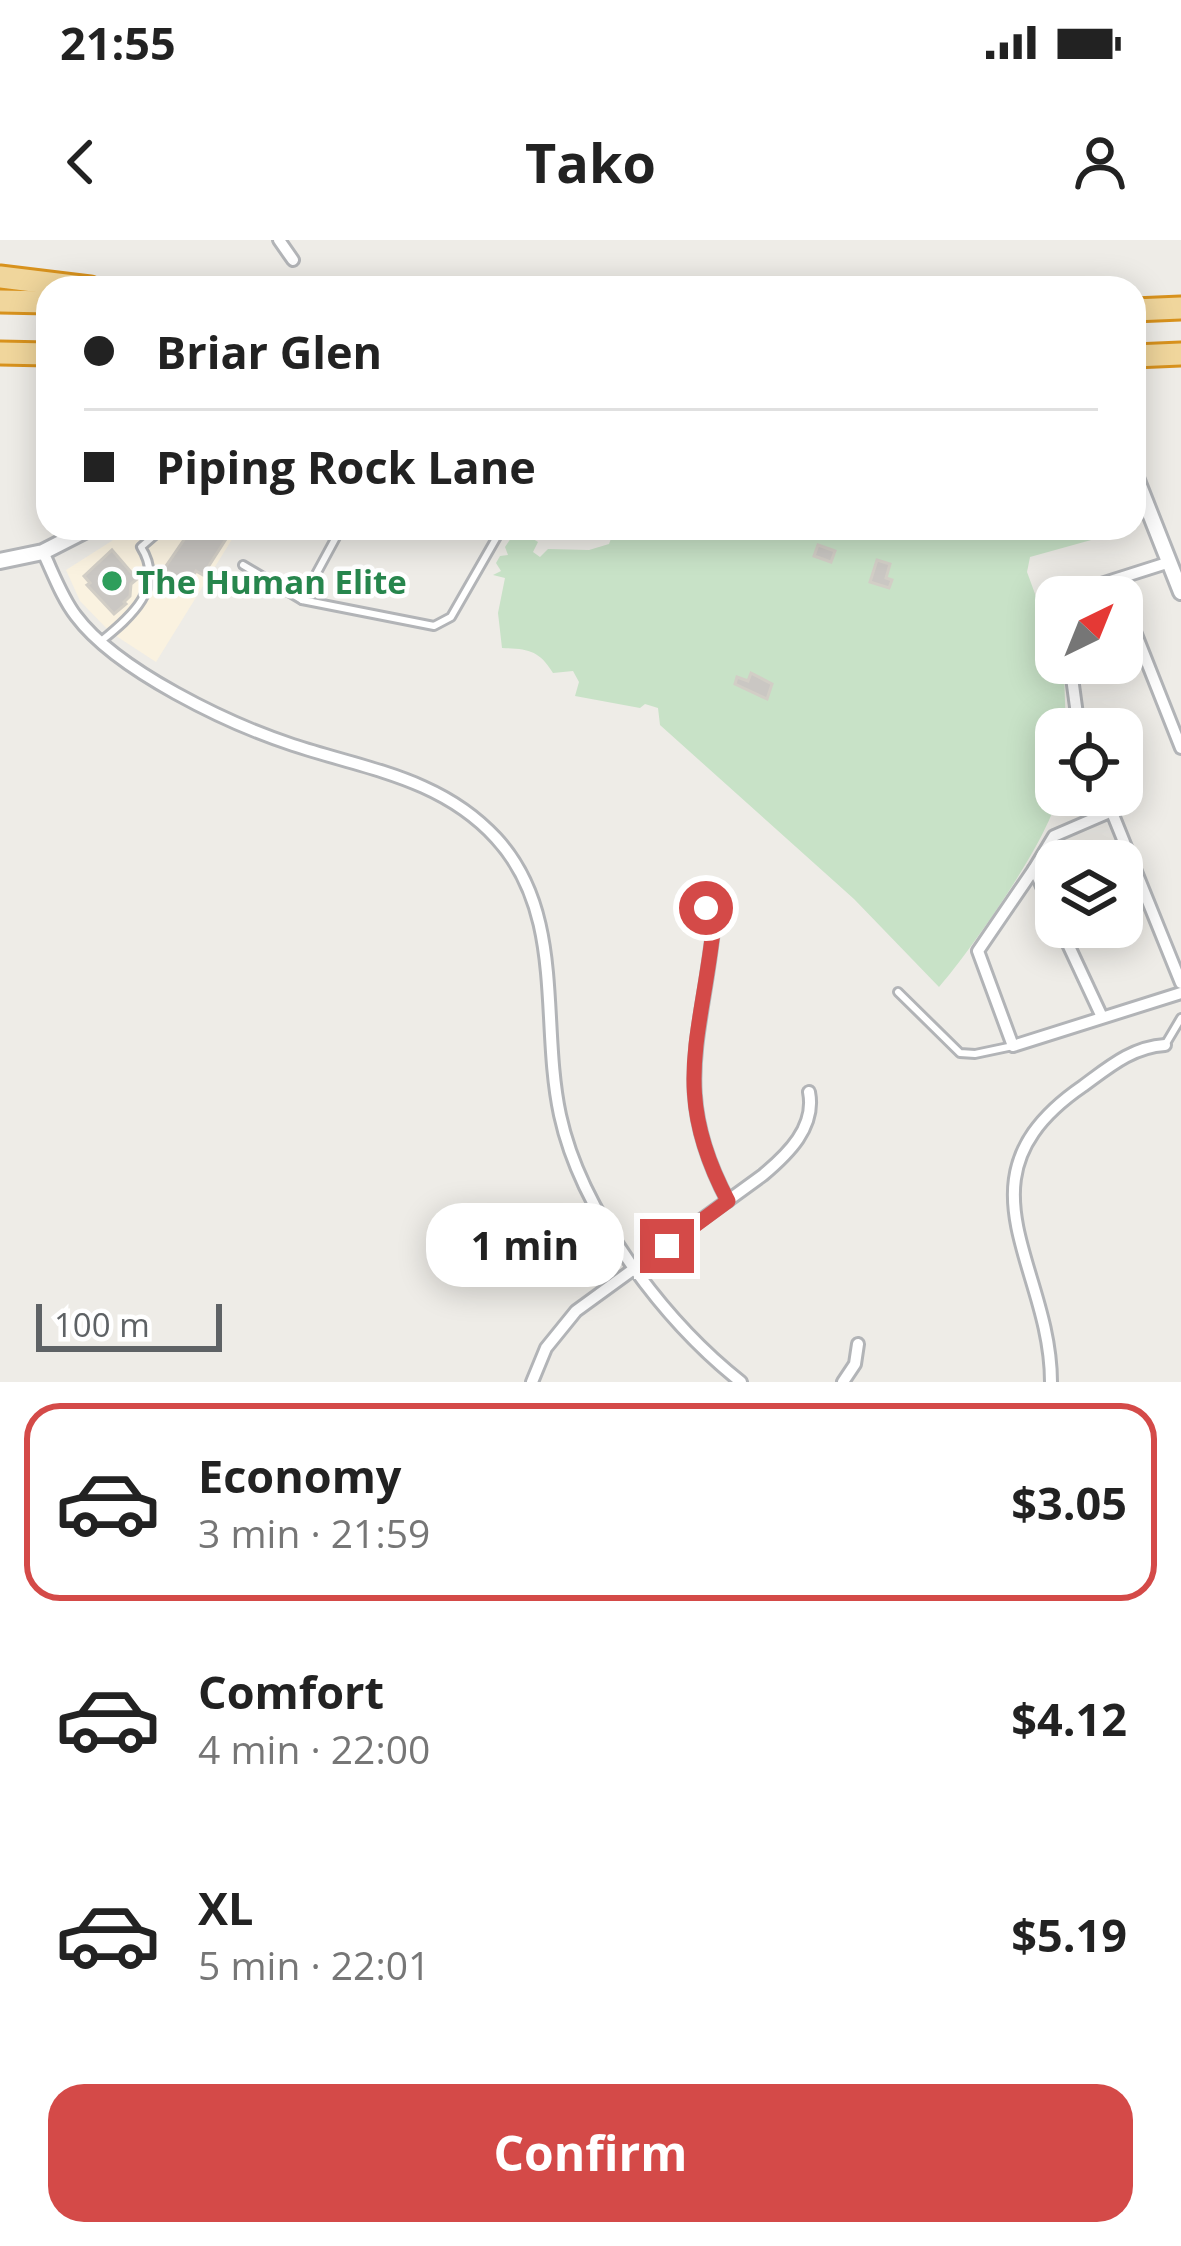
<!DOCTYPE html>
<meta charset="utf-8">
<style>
:root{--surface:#fff;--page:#f6f6f6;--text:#222;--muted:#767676;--line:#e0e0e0;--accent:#d44a48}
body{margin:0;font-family:"Open Sans",sans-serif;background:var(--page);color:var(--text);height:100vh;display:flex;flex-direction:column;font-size:45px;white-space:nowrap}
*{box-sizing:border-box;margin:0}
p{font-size:39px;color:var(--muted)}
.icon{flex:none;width:66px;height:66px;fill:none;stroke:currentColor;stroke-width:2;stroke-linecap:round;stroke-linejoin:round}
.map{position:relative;height:1142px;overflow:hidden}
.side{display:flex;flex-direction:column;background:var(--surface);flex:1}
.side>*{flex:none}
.hud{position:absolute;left:36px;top:36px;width:1110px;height:264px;border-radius:36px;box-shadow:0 6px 30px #0003;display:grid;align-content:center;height:264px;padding:0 48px;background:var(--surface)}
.needle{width:78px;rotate:43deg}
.fabs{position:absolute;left:1035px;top:336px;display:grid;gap:24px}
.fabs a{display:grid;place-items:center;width:108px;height:108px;border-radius:24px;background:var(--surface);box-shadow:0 6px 30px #0003;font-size:60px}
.scale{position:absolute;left:36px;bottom:30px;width:186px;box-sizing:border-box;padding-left:12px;border:6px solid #5e6265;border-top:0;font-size:33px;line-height:42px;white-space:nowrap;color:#5e6265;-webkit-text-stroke:9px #fff;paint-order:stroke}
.end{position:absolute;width:54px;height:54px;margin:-27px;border:15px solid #d44a48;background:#fff;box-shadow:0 0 0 6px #fff}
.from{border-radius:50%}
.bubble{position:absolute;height:84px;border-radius:36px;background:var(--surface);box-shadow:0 6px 30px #0003;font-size:39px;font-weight:700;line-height:84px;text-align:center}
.hud b{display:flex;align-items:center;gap:42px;height:114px;font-size:45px}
.hud b+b{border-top:3px solid var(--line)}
.hud i{width:30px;height:30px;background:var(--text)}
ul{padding:21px 0 0;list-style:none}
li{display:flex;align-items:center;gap:36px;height:198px;margin:0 24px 18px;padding:0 24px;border:6px solid transparent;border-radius:36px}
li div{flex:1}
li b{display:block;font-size:45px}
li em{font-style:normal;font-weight:700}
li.current{border-color:var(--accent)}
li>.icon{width:108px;height:108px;stroke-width:1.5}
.cta{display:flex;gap:24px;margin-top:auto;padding:24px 48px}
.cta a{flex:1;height:138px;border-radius:36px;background:var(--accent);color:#fff;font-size:48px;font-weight:700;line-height:138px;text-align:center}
.status{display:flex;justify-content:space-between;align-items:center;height:84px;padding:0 60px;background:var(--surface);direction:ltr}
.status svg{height:33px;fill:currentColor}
header{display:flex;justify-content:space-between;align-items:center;height:156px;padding:0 48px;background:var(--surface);font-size:54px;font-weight:700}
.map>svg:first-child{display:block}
</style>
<div class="status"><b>21:55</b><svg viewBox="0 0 49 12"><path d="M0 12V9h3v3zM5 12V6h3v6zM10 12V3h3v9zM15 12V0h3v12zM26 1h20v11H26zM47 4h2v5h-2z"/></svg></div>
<header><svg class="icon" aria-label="back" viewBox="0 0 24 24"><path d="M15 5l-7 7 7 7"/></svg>Tako<svg class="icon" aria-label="person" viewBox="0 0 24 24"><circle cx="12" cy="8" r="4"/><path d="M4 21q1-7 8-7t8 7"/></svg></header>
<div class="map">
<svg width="1181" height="1142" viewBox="0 0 1181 1142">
<rect width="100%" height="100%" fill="#eeece7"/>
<path fill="#faf2e0" d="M132 288H239L156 422 110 392 80 361 66 330Z"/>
<path fill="#c8e2c7" d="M1134 275 1138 287 1030 317 1027 332 1056 411V423H1060L1064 434 1066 489H1056C1056 510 1058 534 1057 555 1053 594 969 713 939 747L854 659 660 485 658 468 645 464 640 468 575 456 579 442 573 431 553 433C539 410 528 409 502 408L498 373 505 338 493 335 501 331 496 323 500 316 508 315 505 307 517 289 538 302 533 312 540 317 548 309 589 310 609 304 615 288H1134Z"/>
<g fill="#cac7c3" stroke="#d2cec6" stroke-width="3">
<path d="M198 288H233L203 335 196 331 189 343 164 329 188 294 192 297Z"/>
<path d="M818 305 835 311 831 322 814 316Z"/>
<path d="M112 310 137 339 131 344 130 356 124 362 126 364 114 374 87 345 90 343 84 336Z"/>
<path d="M877 320 890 324 886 338 892 340 889 348 870 342Z"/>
<path d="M751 433 772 444 767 459 735 444 737 437 748 441Z"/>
</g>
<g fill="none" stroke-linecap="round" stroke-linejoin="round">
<g stroke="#b2b4b7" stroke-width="12">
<g id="service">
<path d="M243 325 302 360 341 288"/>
<path d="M302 360 434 386 451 377 502 288"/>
<path d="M101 401C131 377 166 347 141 307L163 288"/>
<path d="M898 752 960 813 975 814 1013 806"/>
<path d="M1165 805 1181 778"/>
</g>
</g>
<g stroke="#b2b4b7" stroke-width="16">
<g id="minor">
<path d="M279 0 293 20"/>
<path d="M43 312C53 333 62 358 76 376 117 431 229 484 293 505 366 529 441 538 496 598 566 674 540 782 560 875 581 972 664 1081 741 1142"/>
<path d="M1060 357 1170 322"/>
<path d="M1056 358 1047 361 1056 384"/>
<path d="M1122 359 1181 508"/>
<path d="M1070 423 1079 489"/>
<path d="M1105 555 1181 743"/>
<path d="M1034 629 978 711 1013 806 1181 753"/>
<path d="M706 668 713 691C701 801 671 854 728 961"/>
<path d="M1056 677 1034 629 1054 596 1112 571"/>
<path d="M1060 687 1102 777"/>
<path d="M532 1142 546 1108 576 1071 763 935C788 914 816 887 809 852"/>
<path d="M843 1142 855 1124 858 1104"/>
<path d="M1051 1142C1051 1024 949 938 1083 846 1109 827 1132 807 1165 805"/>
</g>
</g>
<g stroke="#b2b4b7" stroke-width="20">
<g id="tertiary">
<path d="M1134 233 1181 352"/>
<path d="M0 321 43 312 90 288"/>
</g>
</g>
<g stroke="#d8921d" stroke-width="27">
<g id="motorway">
<path d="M0 37 90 48"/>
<path d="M0 61 48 62"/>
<path d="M1134 70 1181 68"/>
<path d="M0 113 48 114"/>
<path d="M1134 116 1181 114"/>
</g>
</g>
<use href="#service" stroke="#fff" stroke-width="6"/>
<use href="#minor" stroke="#fff" stroke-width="10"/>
<use href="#tertiary" stroke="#fff" stroke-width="14"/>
<use href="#motorway" stroke="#f0d69c" stroke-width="21"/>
</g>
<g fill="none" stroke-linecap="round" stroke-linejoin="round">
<path stroke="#d44a48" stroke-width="15" d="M667 1006 728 961C671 854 700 801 713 691L706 668"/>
</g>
<circle fill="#2e9e5b" stroke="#fff" stroke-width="4.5" cx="112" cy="341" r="12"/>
<g text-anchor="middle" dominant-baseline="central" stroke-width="9" stroke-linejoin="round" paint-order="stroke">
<g font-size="33" font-weight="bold" fill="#27864d" stroke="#fff" text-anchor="start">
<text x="136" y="341">The Human Elite</text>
</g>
</g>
</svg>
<div class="fabs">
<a><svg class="needle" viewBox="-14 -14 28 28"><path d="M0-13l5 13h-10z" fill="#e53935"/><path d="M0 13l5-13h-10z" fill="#767676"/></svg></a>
<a><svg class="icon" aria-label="locate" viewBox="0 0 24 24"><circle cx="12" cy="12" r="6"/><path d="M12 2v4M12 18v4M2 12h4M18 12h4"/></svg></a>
<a><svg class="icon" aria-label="layers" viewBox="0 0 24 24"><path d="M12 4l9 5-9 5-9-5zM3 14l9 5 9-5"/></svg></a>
</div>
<div class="scale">100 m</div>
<i class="end from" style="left:706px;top:668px"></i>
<i class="end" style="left:667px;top:1006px"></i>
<div class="bubble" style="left:426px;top:963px;width:198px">1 min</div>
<div class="hud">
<b><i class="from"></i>Briar Glen</b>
<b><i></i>Piping Rock Lane</b>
</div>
</div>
<section class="side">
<ul>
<li class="current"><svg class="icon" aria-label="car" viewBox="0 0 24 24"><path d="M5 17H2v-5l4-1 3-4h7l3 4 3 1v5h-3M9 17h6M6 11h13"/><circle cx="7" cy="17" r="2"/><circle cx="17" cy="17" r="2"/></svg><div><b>Economy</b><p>3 min · 21:59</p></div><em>$3.05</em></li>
<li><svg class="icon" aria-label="car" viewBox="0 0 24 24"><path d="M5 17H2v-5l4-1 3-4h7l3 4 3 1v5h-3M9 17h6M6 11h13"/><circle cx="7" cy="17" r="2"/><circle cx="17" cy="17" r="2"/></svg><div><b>Comfort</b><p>4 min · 22:00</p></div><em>$4.12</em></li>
<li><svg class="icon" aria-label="car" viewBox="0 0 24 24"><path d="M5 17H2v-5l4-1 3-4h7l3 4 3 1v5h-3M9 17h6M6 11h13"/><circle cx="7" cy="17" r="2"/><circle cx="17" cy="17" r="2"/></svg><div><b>XL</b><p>5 min · 22:01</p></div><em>$5.19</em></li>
</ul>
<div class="cta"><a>Confirm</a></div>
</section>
